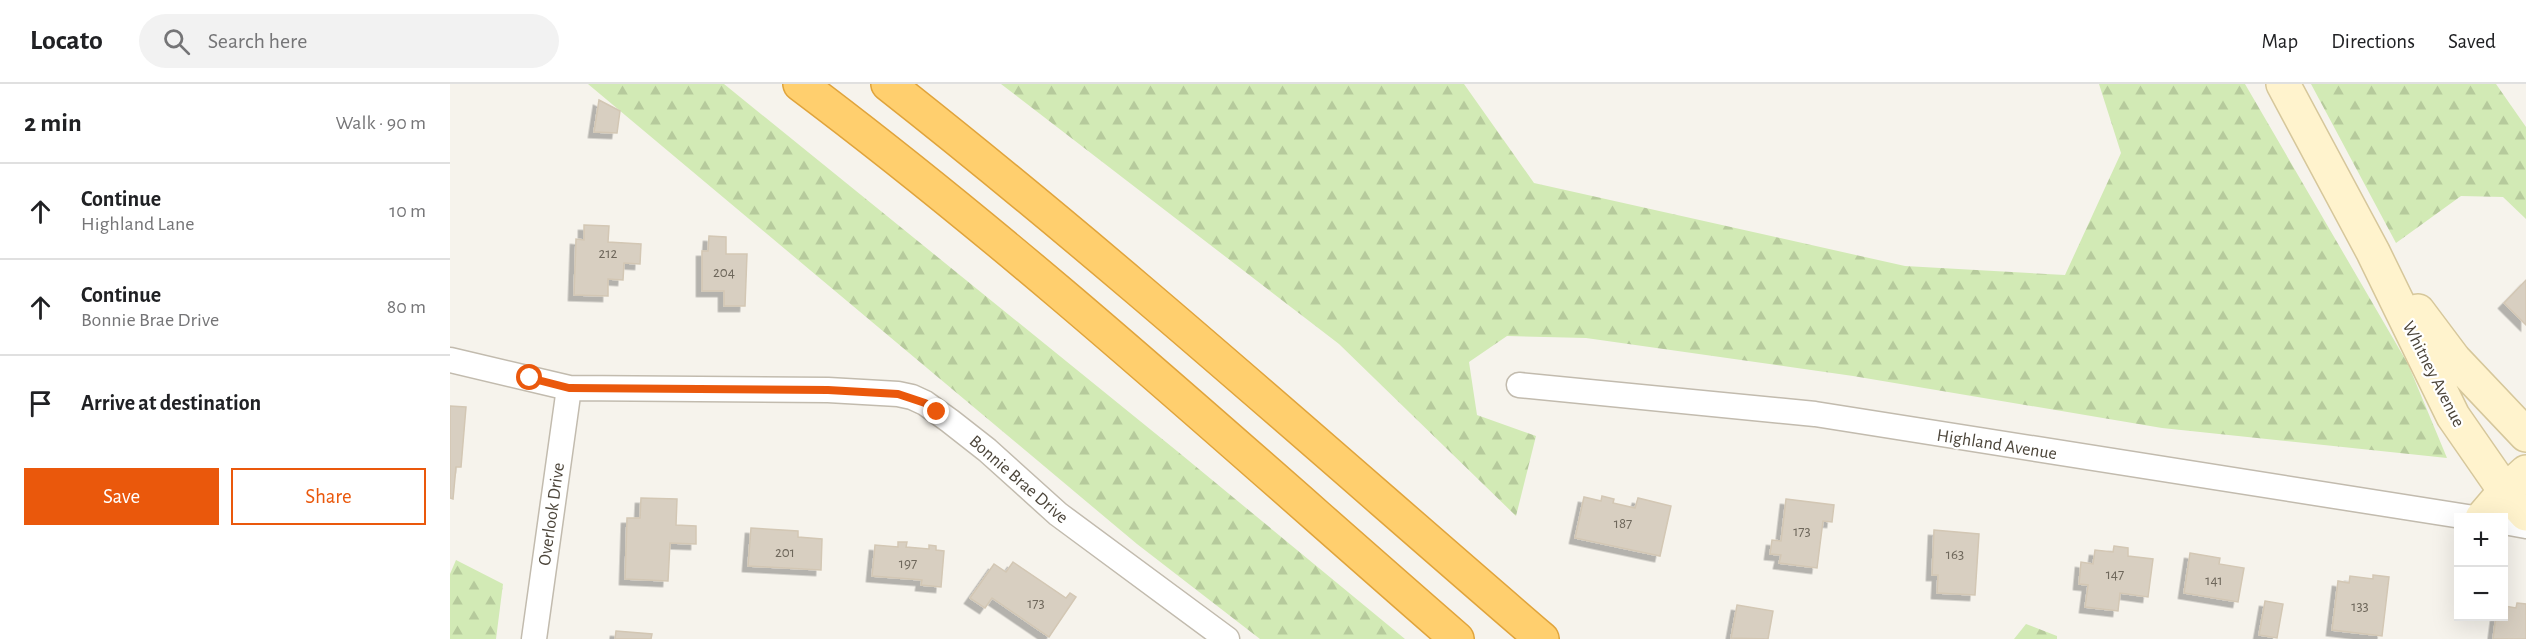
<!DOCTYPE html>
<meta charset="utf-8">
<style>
body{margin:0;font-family:"Alegreya Sans",sans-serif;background:#f2f2f2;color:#202124}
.controls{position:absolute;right:18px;bottom:18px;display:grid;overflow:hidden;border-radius:0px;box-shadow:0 6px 24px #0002}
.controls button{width:54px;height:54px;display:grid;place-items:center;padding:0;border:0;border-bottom:2px solid #e0e0e0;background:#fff;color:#202124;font:30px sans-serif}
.stop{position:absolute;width:18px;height:18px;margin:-14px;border:4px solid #ea580c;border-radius:50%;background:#fff}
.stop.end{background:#ea580c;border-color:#fff;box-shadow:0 2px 6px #0008}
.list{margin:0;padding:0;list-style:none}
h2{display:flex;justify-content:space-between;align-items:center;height:78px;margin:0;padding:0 24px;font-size:26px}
h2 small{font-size:20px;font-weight:400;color:#757577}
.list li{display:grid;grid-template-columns:39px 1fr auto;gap:18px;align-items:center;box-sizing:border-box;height:96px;padding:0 24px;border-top:2px solid #e0e0e0}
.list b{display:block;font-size:22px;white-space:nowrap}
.list p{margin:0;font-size:20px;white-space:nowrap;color:#757577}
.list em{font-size:20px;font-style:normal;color:#757577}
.actions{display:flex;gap:12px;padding:18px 24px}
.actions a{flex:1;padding:14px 0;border:2px solid #ea580c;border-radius:0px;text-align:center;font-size:21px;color:#ea580c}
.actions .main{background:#ea580c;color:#fff}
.icon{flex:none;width:33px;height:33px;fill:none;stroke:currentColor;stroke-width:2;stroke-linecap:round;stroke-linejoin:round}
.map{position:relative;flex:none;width:2076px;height:555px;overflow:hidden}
header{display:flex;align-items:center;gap:36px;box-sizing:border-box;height:84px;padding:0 30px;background:#fff;border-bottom:2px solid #e0e0e0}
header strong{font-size:28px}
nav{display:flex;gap:33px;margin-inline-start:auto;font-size:21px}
.search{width:420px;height:54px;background:#f2f2f2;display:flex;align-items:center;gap:15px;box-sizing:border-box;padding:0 21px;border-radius:33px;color:#757577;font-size:22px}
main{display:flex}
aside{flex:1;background:#fff}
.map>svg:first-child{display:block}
.forest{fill:url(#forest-firs)}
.building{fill:#d8cfc1;stroke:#d3c7b4;stroke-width:1.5;filter:url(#shadow)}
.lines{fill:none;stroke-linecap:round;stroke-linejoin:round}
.street-casing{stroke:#c2bbae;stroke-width:27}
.secondary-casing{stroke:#d6c79b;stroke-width:36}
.highway-casing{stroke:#e0a43c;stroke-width:36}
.street{stroke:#fff;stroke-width:24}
.secondary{stroke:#fff3cd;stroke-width:33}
.highway{stroke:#ffcf6e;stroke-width:33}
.route{stroke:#ea580c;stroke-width:8}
.labels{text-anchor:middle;stroke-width:4.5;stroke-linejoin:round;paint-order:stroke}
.number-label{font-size:15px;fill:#6e675b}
.street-label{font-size:18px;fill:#4b4439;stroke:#fff}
</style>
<header>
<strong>Locato</strong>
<div class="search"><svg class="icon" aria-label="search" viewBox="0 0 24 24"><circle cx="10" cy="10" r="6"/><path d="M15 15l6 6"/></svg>Search here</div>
<nav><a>Map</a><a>Directions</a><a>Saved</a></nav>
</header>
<main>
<aside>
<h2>2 min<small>Walk · 90 m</small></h2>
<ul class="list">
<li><svg class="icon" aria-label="ahead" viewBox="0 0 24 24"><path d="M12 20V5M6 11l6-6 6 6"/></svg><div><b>Continue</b><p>Highland Lane</p></div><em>10 m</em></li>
<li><svg class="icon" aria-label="ahead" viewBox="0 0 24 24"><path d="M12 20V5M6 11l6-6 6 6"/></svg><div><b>Continue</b><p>Bonnie Brae Drive</p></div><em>80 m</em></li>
<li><svg class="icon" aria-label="arrive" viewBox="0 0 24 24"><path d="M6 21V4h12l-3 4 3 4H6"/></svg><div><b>Arrive at destination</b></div></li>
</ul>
<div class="actions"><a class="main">Save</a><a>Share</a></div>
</aside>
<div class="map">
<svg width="2076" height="555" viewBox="0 0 2076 555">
<defs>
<pattern id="forest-firs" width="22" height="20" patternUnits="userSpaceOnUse" patternTransform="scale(1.5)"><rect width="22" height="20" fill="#d2eab5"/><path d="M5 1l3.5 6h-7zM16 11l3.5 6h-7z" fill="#b6ca9c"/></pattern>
<filter id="shadow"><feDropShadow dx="-5.5" dy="5.5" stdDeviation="0" flood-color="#0004"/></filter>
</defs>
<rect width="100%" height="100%" fill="#f6f3ec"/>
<path class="forest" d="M 138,0 L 274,0 L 727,367 L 955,555 L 810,555 L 687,460 Z
M 551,0 L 1014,0 L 1084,99 L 1455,182 L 1615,191 L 1671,69 L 1649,0 L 1795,0 L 1958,280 L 1997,374 L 1712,344 L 1403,292 L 1136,254 L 1057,252 L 1019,278 L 1027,331 L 1086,352 L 1066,432 L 889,260 Z
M 1861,0 L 2046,0 L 2076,43 L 2076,135 L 2053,113 L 2011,112 L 1946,159 Z
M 6,476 L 53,500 L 46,555 L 0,555 L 0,490 Z
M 1576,540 L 1607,552 L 1607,555 L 1564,555 Z"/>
<path class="building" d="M 149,16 L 170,27 L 167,49 L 144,48 Z
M 134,141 L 159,142 L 158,158 L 191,160 L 190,180 L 174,179 L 173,196 L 158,195 L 158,212 L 124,211 L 126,155 L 134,156 Z
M 259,152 L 276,153 L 276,170 L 297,170 L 295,222 L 274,222 L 274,207 L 252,207 L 252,167 L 258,167 Z
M 2076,196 L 2076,241 L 2054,219 Z
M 0,322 L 16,323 L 11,383 L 6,383 L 3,415 L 0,414 Z
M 1152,412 L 1164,415 L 1163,419 L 1185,424 L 1188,414 L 1221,422 L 1210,472 L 1125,454 L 1134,413 L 1151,417 Z
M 191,414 L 227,415 L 226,441 L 246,442 L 246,460 L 220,459 L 218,497 L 175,495 L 177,434 L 190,434 Z
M 1336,415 L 1384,421 L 1382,438 L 1373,437 L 1367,484 L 1329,479 L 1331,471 L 1320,470 L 1322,456 L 1331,457 Z
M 301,444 L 348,447 L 348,453 L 372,455 L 371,486 L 298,482 Z
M 1484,446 L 1529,450 L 1525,511 L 1487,509 L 1488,491 L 1482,491 Z
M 448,458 L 457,458 L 456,463 L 479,465 L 479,461 L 486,462 L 486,466 L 494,467 L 491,503 L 471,501 L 472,496 L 422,492 L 425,461 L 448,463 Z
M 1664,462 L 1678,464 L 1678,472 L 1703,475 L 1698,513 L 1670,509 L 1668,527 L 1635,523 L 1638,501 L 1629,500 L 1631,478 L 1643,480 L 1645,466 L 1663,468 Z
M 1740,469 L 1770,474 L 1769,480 L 1794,484 L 1788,518 L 1734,509 Z
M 563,478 L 616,514 L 620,509 L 626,513 L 599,553 L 542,514 L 535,524 L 520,514 L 544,480 L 556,488 Z
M 1923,491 L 1939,493 L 1932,552 L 1882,546 L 1888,497 L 1899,499 L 1900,492 L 1923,495 Z
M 1815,517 L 1833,520 L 1827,554 L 1809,551 Z
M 2067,519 L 2076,520 L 2076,555 L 2043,555 L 2046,532 L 2054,532 L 2054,522 L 2066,524 Z
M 1287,521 L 1323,527 L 1318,555 L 1281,554 Z
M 166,547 L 202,550 L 201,555 L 165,555 Z"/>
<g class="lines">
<defs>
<path id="street" d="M 0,276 L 119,304 L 378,306 L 448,310 L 462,313 L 475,319 L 500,337 L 537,366 L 608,430 L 777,555
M 1069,301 L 1365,330 L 2024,434
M 2054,438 L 2076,442
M 84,555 L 119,304"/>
<path id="secondary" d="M 1833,0 L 1923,168 L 2003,332 L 2055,407 L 2076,430
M 1968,227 L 2004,275 L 2076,351
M 2032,434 L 2055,407 L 2076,388"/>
<path id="highway" d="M 350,0 C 579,172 791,367 1007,555
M 438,0 C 663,177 875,368 1092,555"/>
</defs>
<use href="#street" class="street-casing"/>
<use href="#secondary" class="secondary-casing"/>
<use href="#highway" class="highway-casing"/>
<use href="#street" class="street"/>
<use href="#secondary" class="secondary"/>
<use href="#highway" class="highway"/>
</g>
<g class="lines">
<path class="route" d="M 80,294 L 119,304 L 378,306 L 448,310 L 475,319 L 487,328"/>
</g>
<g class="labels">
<g class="number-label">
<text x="158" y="174">212</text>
<text x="274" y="193">204</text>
<text x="1173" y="444">187</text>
<text x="1352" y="452">173</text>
<text x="335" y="473">201</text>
<text x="1505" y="475">163</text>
<text x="458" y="484">197</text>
<text x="1665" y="495">147</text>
<text x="1764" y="501">141</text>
<text x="586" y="524">173</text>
<text x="1910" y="527">133</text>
</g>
<g class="street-label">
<text transform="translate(1984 290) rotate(63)" y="6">Whitney Avenue</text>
<text transform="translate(1547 360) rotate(9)" y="6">Highland Avenue</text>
<text transform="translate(569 395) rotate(41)" y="6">Bonnie Brae Drive</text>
<text transform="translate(101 430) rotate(-82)" y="6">Overlook Drive</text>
</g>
</g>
</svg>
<div class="controls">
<button>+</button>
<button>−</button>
</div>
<div class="stop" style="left:80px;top:294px"></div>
<div class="stop end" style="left:487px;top:328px"></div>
</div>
</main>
